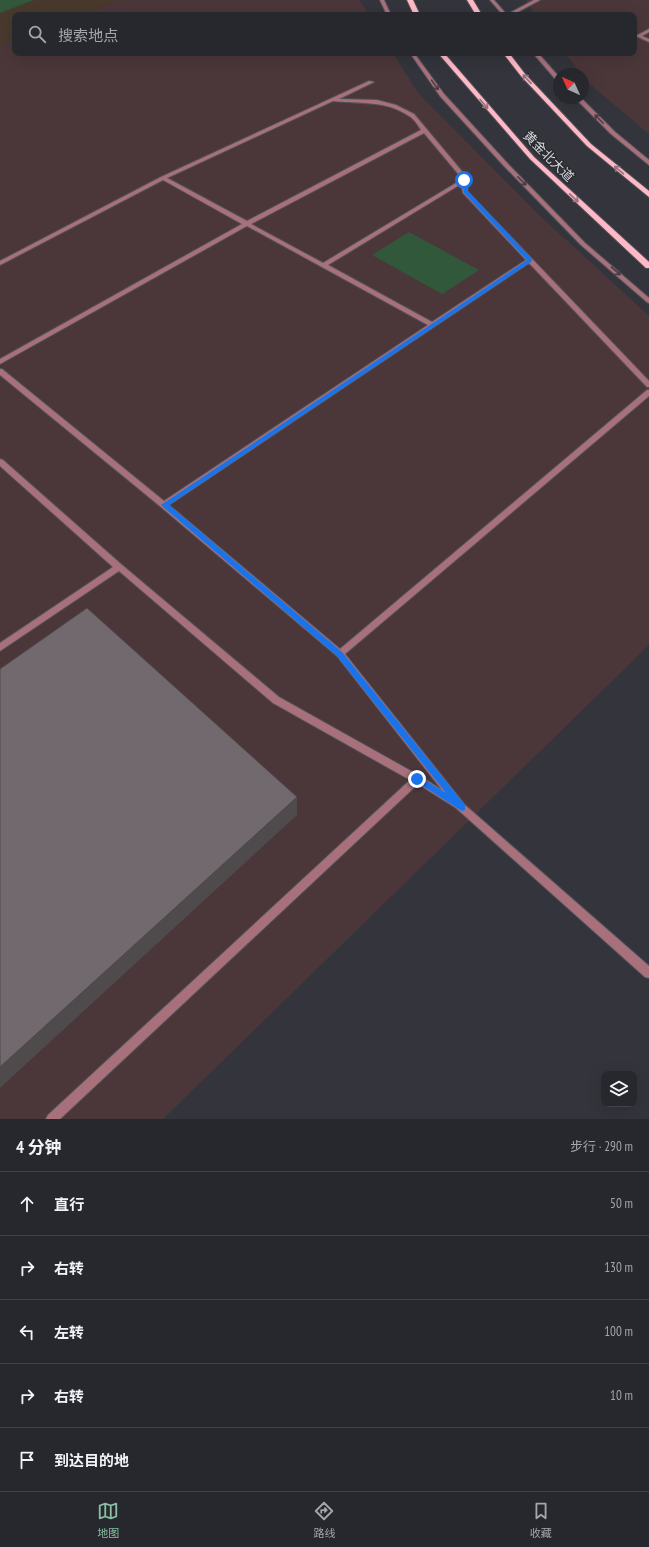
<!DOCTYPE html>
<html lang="zh">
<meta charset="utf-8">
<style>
body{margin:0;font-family:"PT Sans Narrow","Noto Sans SC",sans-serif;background:#2f3035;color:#f1f3f6}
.controls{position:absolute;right:12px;bottom:12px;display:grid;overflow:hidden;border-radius:8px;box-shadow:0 4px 16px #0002}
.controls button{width:36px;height:36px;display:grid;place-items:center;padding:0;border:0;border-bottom:1px solid #434449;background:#27282d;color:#f1f3f6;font:20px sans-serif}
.compass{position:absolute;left:553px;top:68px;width:36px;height:36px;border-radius:50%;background:#27282d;box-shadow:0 4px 16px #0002;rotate:315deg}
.stop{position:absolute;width:12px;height:12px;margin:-9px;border:3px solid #1a73e8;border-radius:50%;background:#fff}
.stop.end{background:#1a73e8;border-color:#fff;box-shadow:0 1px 4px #0008}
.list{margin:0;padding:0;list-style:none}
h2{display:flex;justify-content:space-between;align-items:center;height:52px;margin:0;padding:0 16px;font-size:17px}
h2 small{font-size:13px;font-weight:400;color:#a4a6aa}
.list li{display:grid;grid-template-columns:26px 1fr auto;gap:12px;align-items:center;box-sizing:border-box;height:64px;padding:0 16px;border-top:1px solid #434449}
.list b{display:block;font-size:15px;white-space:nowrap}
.list em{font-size:13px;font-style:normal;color:#a4a6aa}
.icon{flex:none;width:22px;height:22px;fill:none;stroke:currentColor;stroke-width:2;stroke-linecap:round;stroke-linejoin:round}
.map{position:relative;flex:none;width:649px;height:1119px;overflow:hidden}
.search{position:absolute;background:#27282d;box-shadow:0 4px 16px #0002;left:12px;right:12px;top:12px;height:44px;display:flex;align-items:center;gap:10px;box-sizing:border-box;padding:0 14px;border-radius:8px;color:#a4a6aa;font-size:15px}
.sheet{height:372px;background:#27282d}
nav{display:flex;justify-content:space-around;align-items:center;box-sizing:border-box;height:56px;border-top:1px solid #434449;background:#27282d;font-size:11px;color:#a4a6aa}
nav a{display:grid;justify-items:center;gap:2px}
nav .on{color:#8abfa5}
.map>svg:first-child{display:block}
.industrial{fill:#4b373a}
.education{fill:#49392d}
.green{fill:#32583b}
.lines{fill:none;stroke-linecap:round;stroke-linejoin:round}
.minor-casing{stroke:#525359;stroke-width:2}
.tertiary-casing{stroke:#525359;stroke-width:2}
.primary-casing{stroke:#525359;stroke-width:2}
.minor{fill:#a8707b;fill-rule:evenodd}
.tertiary{fill:#a8707b;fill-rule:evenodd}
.primary{fill:#ffb8c6;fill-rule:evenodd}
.shaded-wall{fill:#4f4a4c}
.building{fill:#71696d;stroke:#4f4a4c}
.oneway{stroke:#94717c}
.oneway2{stroke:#4a3c44}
.route{fill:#1a73e8}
.labels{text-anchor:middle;stroke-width:3;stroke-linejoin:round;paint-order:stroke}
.far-street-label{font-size:13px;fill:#dadbdf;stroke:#2a2a31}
</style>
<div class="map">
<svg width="649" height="1119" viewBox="0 0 649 1119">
<rect width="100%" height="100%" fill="#34353c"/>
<path class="industrial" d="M 119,0 L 359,0 L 369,15 L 81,15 Z
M 525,0 L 649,0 L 649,134 L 586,81 L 583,74 L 581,74 L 565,53 L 634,53 L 634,15 L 536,15 Z
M 15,40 L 15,53 L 393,53 L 418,93 L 538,214 L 649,316 L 649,645 L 163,1119 L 0,1119 L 0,46 Z"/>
<path class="education" d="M 0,0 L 119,0 L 81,15 L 15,15 L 15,40 L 0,46 Z"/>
<path class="green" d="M 0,0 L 34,0 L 0,13 Z
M 409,232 L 479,270 L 442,294 L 372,255 Z"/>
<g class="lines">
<defs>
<path id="minor" d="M 534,0 L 540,0 L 512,15 L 506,15 Z
M 649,29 L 649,32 L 642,36 L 649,39 L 649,42 L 636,36 Z
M 369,81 L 374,82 L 339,99 L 377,100 L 396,105 L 414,114 L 465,175 L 468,192 L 649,381 L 649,387 L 647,387 L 529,263 L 169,505 L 340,649 L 647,390 L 649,390 L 649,396 L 345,654 L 465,805 L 649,966 L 649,978 L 645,977 L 456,808 L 418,784 L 60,1119 L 46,1119 L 48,1115 L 410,780 L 273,703 L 119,571 L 0,651 L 0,643 L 113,567 L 0,466 L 0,459 L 3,460 L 122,565 L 279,697 L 420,776 L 442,790 L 337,656 L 161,507 L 0,375 L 0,369 L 2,369 L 164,501 L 428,325 L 247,226 L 0,364 L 0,359 L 242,224 L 163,180 L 2,264 L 0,265 L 0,261 L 161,177 ZM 333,101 C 359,104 386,100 409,116 C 414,119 418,125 421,130 L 247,221 L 167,178 ZM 424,133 L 460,176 L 461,180 L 323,263 L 251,224 ZM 461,184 L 463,193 L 526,260 L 432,322 L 328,265 Z"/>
<path id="tertiary" d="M 380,0 L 384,0 L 391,15 L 387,15 Z
M 490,0 L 494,0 L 507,15 L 503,15 Z
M 410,53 L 414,53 L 444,94 L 508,164 L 585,243 L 649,298 L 649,303 L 647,302 L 581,245 L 504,166 L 440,96 Z
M 533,53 L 538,53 L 559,77 L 559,82 L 557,81 Z
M 575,98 L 581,98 L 615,132 L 649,160 L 649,165 L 611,134 Z"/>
<path id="primary" d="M 407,0 L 413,0 L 420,15 L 414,15 Z
M 467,0 L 473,0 L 482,15 L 476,15 Z
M 438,53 L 444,53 L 534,157 L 649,262 L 649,268 L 646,268 L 530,159 Z
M 503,53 L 509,53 L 525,74 L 591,144 L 649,191 L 649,197 L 587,146 L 521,76 Z"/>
</defs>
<use href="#minor" class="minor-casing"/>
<use href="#tertiary" class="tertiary-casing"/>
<use href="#primary" class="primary-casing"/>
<use href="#minor" class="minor"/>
<use href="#tertiary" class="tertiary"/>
<use href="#primary" class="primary"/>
</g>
<path class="shaded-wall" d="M 297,797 L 297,815 L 0,1088 L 0,1067 Z"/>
<path class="building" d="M 87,608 L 297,797 L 0,1067 L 0,669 Z"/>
<defs><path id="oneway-shaft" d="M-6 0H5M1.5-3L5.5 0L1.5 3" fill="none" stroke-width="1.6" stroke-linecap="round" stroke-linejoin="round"/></defs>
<g class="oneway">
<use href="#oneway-shaft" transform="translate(527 79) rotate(-133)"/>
<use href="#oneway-shaft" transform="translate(484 104) rotate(49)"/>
<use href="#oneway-shaft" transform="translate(619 170) rotate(-140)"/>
<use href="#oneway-shaft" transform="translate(574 198) rotate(43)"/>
</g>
<g class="oneway2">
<use href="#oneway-shaft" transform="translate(435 85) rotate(55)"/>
<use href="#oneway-shaft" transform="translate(599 119) rotate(-135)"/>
<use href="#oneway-shaft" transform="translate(522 181) rotate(45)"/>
<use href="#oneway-shaft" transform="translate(616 271) rotate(41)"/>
</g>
<path class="route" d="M 462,179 L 466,180 L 468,191 L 532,259 L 532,261 L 169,505 L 342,652 L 465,805 L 465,810 L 462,811 L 415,781 L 415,777 L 420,777 L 446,793 L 337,656 L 161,505 L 527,260 L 464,193 Z"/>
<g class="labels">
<g class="far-street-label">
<text transform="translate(549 156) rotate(45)" y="5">黄金北大道</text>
</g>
</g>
</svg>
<div class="controls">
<button><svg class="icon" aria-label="layers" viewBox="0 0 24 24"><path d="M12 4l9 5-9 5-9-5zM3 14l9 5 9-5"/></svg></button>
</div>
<svg class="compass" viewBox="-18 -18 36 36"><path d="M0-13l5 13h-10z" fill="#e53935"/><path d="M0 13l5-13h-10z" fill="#a4a6aa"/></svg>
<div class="stop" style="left:464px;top:180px"></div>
<div class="stop end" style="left:417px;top:779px"></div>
<div class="search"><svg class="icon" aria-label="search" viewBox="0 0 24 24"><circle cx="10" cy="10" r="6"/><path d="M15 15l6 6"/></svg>搜索地点</div>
</div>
<section class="sheet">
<h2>4 分钟<small>步行 · 290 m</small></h2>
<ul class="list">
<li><svg class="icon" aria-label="ahead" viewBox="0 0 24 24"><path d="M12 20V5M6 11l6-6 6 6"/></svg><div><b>直行</b></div><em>50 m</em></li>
<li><svg class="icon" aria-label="right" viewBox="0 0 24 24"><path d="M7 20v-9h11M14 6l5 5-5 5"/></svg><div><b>右转</b></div><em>130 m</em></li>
<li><svg class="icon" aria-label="left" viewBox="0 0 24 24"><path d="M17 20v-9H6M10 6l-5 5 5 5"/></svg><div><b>左转</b></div><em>100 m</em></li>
<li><svg class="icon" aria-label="right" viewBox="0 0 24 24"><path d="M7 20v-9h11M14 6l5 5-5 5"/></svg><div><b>右转</b></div><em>10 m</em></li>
<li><svg class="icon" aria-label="arrive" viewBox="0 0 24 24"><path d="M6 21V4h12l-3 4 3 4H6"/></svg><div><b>到达目的地</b></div></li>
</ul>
</section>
<nav>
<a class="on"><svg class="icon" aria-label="map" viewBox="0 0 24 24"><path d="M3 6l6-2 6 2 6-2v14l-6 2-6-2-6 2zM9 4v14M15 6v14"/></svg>地图</a>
<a><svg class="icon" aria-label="directions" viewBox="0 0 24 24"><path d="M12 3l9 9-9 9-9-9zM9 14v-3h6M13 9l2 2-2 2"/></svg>路线</a>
<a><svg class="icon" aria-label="saved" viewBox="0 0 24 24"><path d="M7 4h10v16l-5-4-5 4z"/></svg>收藏</a>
</nav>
